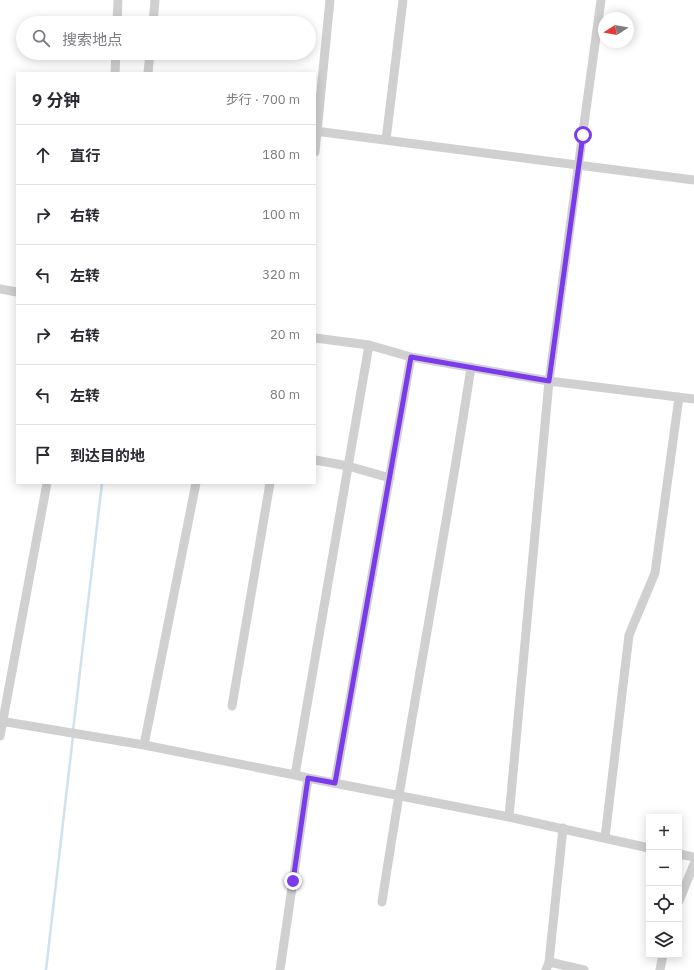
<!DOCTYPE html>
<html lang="zh">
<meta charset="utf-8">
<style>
body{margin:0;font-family:"IBM Plex Sans","Noto Sans SC",sans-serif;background:#f7f7f7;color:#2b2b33}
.controls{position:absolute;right:12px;bottom:12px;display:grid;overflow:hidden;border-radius:0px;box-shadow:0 2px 10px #0003}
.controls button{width:36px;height:36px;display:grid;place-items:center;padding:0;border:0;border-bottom:1px solid #e1e1e2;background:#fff;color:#2b2b33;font:20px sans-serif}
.compass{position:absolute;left:598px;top:12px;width:36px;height:36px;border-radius:50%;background:#fff;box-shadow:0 2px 10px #0003;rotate:259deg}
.stop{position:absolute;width:12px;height:12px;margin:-9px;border:3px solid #7c3aed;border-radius:50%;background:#fff}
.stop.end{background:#7c3aed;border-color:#fff;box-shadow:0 1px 4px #0008}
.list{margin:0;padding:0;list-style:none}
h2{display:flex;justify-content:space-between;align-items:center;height:52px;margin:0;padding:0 16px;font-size:17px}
h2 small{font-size:13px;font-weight:400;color:#7c7c81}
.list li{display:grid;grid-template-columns:26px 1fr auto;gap:12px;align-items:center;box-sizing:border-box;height:60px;padding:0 16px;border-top:1px solid #e1e1e2}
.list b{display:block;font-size:15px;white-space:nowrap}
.list em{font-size:13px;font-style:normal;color:#7c7c81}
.icon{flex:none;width:22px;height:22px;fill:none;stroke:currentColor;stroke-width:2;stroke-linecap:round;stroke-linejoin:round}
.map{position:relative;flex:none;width:694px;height:970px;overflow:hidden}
.search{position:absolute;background:#fff;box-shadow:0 2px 10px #0003;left:16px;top:16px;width:300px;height:44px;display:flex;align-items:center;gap:10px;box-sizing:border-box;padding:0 14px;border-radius:22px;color:#7c7c81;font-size:15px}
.panel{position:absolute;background:#fff;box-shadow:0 2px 10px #0003;left:16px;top:72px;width:300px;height:412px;border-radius:0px}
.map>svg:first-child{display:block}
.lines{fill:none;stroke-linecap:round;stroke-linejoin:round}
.stream{stroke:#cfe2ee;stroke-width:2.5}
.minor{stroke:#d0d0d0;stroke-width:9}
.route{stroke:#7c3aed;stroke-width:5}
</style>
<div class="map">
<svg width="694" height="970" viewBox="0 0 694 970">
<rect width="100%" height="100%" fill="#fff"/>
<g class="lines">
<path class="stream" d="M 73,731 L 102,483
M 46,970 L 73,736"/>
<path class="minor" d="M 117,23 L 118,0
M 153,23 L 155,0
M 115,73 L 116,53
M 148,73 L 150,53
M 315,131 L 694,180
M 386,140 L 403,0
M 315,152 L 330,0
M 0,289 L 17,292
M 315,338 L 369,345 L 411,357 L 549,381 L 694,399
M 315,460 L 348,466 L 390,478
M 232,706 L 270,483
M 0,721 L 144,745 L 295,775
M 0,736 L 47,483
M 144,745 L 196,483
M 308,778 L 295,775 L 369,345
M 335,783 L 411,357
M 509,817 L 549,381 L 601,0
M 605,838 L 629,635 L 655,573 L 679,397
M 679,854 L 694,857
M 679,901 L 694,864
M 382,902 C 409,723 444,546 471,367
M 549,962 L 584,970
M 280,970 L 308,778 L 509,817 L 649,848
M 546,970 L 549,962 L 563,828
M 660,970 L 663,955"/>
</g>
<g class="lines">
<path class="route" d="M 293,881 L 308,778 L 335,783 L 411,357 L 549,381 L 583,135"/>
</g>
</svg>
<div class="controls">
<button>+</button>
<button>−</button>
<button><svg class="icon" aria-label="locate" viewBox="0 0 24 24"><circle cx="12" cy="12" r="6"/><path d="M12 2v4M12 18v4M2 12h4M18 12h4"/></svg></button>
<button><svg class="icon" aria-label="layers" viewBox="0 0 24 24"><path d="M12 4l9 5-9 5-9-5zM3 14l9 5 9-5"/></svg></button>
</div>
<svg class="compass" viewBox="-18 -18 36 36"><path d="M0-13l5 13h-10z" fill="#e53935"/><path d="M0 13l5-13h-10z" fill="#7c7c81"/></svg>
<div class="stop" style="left:583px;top:135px"></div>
<div class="stop end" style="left:293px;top:881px"></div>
<div class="search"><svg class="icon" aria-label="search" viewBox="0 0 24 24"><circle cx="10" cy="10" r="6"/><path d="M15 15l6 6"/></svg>搜索地点</div>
<section class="panel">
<h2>9 分钟<small>步行 · 700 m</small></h2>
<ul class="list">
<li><svg class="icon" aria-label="ahead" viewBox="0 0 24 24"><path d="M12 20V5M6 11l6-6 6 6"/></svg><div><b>直行</b></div><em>180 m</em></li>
<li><svg class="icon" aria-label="right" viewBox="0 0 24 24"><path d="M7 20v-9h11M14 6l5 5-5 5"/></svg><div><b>右转</b></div><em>100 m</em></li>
<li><svg class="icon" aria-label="left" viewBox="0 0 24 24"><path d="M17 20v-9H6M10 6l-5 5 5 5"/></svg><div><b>左转</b></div><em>320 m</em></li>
<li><svg class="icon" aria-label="right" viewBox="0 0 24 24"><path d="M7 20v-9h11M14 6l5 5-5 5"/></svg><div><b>右转</b></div><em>20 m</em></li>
<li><svg class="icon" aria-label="left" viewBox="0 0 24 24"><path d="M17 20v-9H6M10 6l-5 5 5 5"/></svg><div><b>左转</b></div><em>80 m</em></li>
<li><svg class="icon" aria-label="arrive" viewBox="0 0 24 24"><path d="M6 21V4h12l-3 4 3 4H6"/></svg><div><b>到达目的地</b></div></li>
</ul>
</section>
</div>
